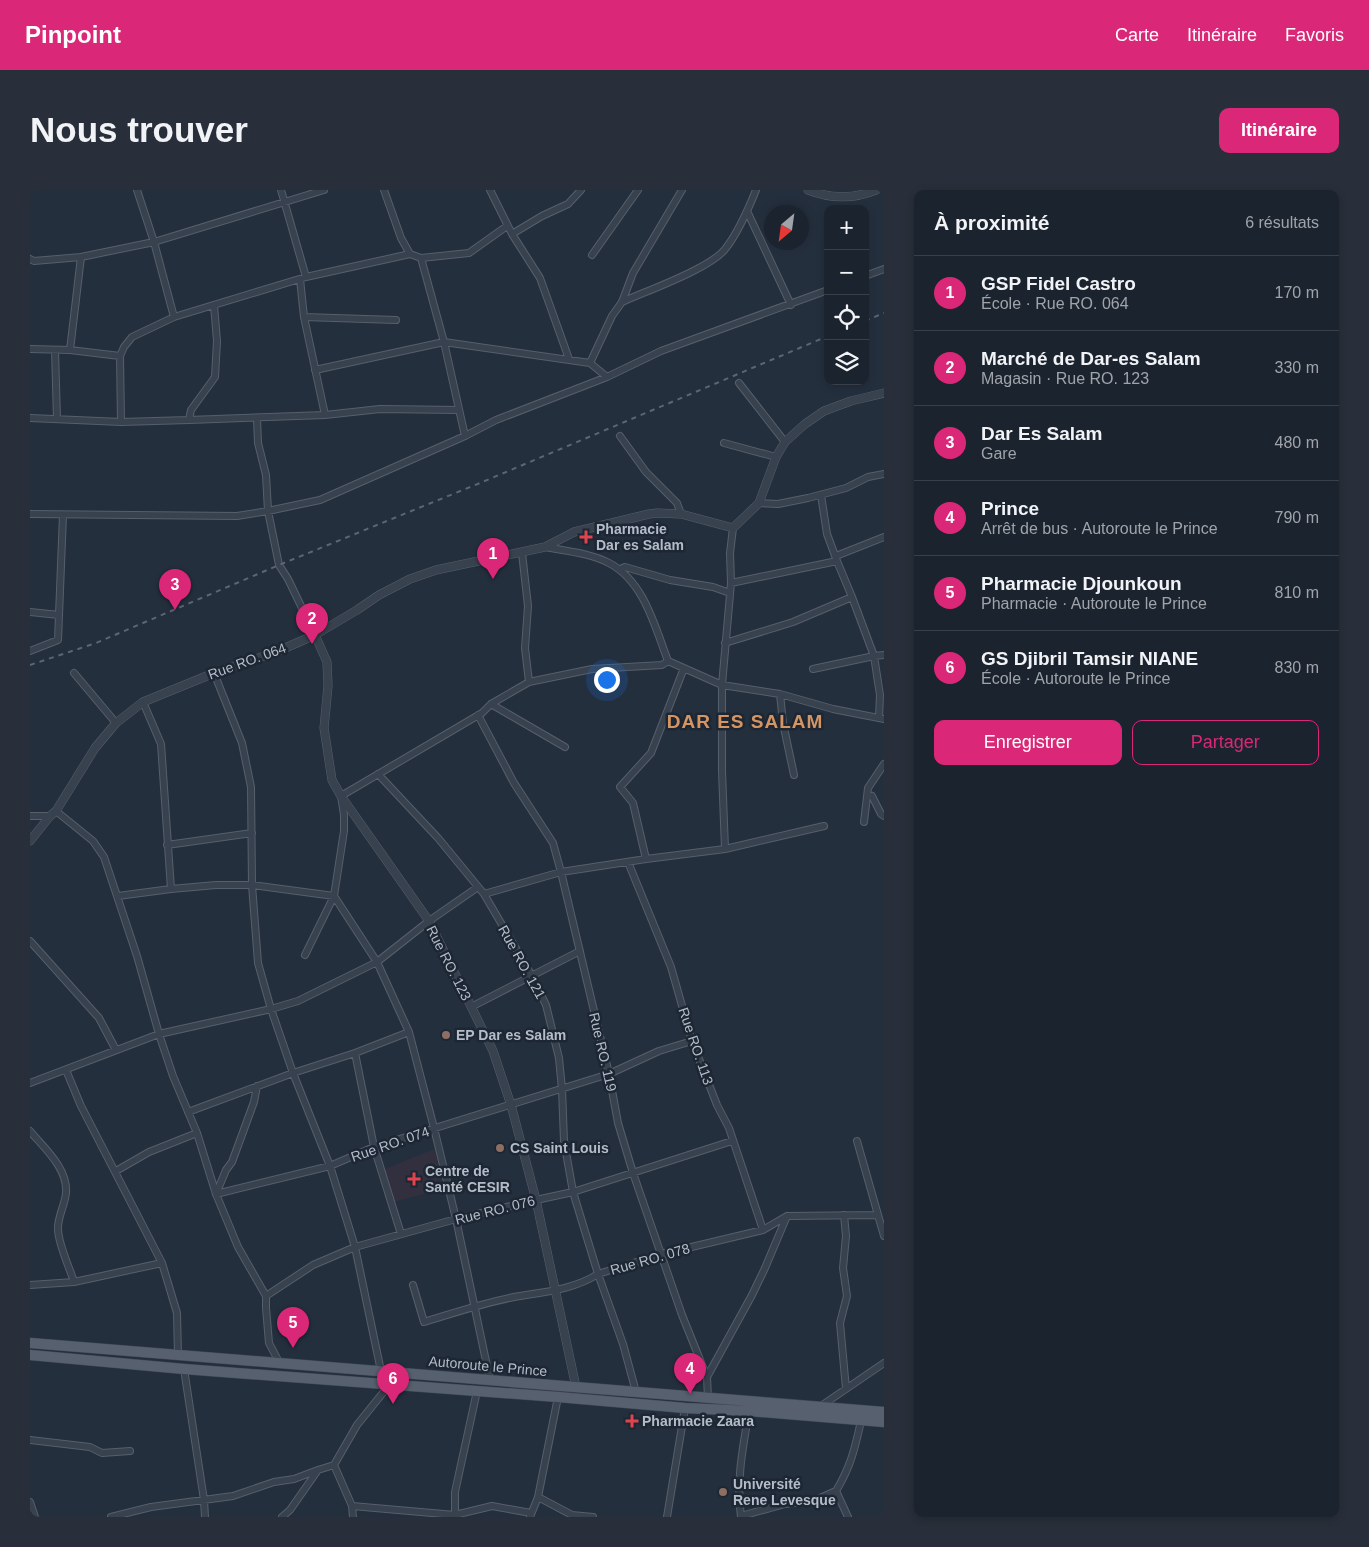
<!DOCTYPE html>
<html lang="fr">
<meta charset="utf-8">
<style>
body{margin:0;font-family:Arial,sans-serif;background:#282f3a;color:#f1f3f6}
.controls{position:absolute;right:15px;top:15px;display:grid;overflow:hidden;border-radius:10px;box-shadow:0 2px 8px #0003}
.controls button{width:45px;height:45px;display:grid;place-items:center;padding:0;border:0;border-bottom:1px solid #39404a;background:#1b232e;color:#f1f3f6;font:25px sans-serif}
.compass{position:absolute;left:734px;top:15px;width:45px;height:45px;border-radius:50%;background:#1b232e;box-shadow:0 2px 8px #0003;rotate:209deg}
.you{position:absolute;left:576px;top:489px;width:18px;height:18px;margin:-12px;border:4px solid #fff;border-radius:50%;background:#1a73e8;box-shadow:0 0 0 8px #1a73e833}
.badge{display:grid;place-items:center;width:32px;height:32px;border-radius:50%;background:#db2777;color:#fff;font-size:16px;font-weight:700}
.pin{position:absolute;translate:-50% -41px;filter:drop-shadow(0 1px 2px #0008)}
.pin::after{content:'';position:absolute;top:26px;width:18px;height:15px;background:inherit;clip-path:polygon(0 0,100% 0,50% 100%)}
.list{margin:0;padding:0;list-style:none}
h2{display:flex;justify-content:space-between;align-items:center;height:65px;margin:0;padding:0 20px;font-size:21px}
h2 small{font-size:16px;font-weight:400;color:#a0a4aa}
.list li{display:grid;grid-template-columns:32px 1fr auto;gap:15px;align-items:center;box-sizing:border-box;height:75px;padding:0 20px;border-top:1px solid #39404a}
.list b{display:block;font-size:19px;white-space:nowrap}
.list p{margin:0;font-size:16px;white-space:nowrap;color:#a0a4aa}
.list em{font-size:16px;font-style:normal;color:#a0a4aa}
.actions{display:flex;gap:10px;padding:15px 20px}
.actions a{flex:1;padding:11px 0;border:1px solid #db2777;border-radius:10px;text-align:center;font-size:18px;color:#db2777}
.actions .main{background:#db2777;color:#fff}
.icon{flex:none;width:28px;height:28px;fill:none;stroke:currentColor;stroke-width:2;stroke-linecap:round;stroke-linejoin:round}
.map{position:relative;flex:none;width:854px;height:1327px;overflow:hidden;border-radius:10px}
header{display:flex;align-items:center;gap:30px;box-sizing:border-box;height:70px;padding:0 25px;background:#db2777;color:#fff}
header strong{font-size:24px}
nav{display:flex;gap:28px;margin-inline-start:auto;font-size:18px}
.intro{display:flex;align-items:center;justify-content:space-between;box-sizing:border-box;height:120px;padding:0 30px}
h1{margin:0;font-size:35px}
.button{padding:12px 22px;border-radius:10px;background:#db2777;color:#fff;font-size:18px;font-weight:700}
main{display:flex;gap:30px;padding:0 30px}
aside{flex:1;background:#1b232e;border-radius:10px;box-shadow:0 2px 8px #0003}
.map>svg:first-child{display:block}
.medical{fill:#32303f}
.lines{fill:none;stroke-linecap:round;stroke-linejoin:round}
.minor-casing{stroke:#565f6c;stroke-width:8}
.tertiary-casing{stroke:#565f6c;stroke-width:9}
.primary-casing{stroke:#414a57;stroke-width:11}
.minor{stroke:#38414e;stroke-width:6}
.tertiary{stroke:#38414e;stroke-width:8}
.primary{stroke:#56606e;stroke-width:10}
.rail{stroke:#5a6575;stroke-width:2;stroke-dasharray:5 5;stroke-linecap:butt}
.health-dot{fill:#e0444e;stroke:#1d2633;stroke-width:2}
.education-dot{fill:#8d6e63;stroke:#1d2633;stroke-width:2}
.labels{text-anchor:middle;stroke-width:5;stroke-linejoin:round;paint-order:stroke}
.poi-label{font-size:14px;font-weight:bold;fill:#b4bcc9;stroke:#1d2633;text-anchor:start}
.street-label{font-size:14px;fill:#b4bcc9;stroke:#1d2633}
.district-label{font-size:19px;font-weight:bold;letter-spacing:1px;fill:#d59563;stroke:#1d2633}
</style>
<header>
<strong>Pinpoint</strong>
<nav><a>Carte</a><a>Itinéraire</a><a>Favoris</a></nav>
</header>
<div class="intro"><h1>Nous trouver</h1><a class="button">Itinéraire</a></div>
<main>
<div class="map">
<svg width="854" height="1327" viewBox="0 0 854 1327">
<rect width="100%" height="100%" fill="#242f3e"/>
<path class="medical" d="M 404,959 L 414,998 L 413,999 L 363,1012 L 353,980 Z"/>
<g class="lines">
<defs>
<path id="minor" d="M 107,0 L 124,52 L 144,127
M 251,0 L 276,87
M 354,0 L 371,48 L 380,64 L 391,68 L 414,152 L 435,246
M 460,0 L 482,44 L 510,88 L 539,169
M 717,21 L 761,115
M 482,44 L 512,26 L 538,14 L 551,0
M 562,65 L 608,0
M 391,68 L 439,63 L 477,36
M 0,69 L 4,71 L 51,67
M 835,86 L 854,79
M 270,89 L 274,127 L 295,225
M 592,112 C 616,101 682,78 696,58 C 709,41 718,20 726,0
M 274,127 L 366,130
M 0,159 L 40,160 L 90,166
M 25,160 L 27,229
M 40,160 L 51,67 L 124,52 L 294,0
M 285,180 L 414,152 L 560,173
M 577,187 L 560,173 L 582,126 L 592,112 L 603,83 L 652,0
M 709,193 L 755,252
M 0,228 L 91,232 L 159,230 L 295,225 L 350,219 L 429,220
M 227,229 L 228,253 L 236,285 L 238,321 L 249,375 L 258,389 L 285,445
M 159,230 L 161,220 L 185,187 L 187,151 L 184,115
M 91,232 L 90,166 L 94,157 L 102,147 L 144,127 L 276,87 L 380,64
M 590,246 L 616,282 L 647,313 L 651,324
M 694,253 L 746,267
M 791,305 L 797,344 L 807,371
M 729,313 L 748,314 L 778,308 L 816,298 L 838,287 L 854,284
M 0,324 L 207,326 L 238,321 L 290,310 L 435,246 L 466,230 L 577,187 L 631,161 L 798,100
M 515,357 C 536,361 560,363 579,373 C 614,391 625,437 638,471
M 492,363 L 498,416 L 495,458 L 499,492
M 806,366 L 854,347
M 590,379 L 595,377 L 640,390 L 683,397 L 700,403
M 701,393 L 807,371 L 822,407 L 844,466 L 854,465
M 0,422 L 29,425
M 695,453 L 763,432 L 822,407
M 0,461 L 28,450 L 33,325
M 638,471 L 692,495 L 750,504 L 803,519 L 854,529
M 783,479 L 844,466 L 850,505 L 849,528
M 44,483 L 86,533
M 184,483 L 212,553 L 221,597 L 222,695 L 228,773 L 241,819 L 263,883 L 300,976 L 325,1057 L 351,1181
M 750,504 L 753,533 L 764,585
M 461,514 L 535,557
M 448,525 L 484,593 L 523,653 L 531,682 L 579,884 L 588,933 L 603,983 L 652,1125 L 677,1187 L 678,1208
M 348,584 L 408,648 L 454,704 L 502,786 L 516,815 L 529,868 L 532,899 L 534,951 L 543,1002 L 568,1084 L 593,1154 L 606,1202
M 842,606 L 851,624 L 854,626
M 26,621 L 63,651 L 74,667 L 107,766 L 129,844 L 143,886 L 167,943 L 186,1004 L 208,1057 L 236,1106 L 236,1118 L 239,1153 L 250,1174
M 0,626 L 20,626
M 834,632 L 838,598 L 854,574
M 137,655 L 222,643
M 695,659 L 692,581 L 692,495 L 701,393 L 700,363 L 703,338
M 616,669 L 603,613 L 590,597 L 621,563 L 654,478
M 598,672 L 641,777 L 662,851 L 687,915 L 699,938 L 733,1040
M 141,699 L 186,695 L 222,695 L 304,706 L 347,772 L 379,842 L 404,938 L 426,1029 L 460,1190
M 454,704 L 531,682 L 616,669 L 695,659 L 794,636
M 88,706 L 141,699 L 131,554 L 113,512
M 0,751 L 69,828 L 86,860
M 275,765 L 304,706 L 314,641 L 314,625 L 311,606 L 452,523 L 461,514 L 499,492 L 562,479 L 632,475 L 638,471
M 441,817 L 550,761
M 325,863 L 344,957 L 371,1044
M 36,880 L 51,916 L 132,1073 L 147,1123 L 148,1165
M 0,893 L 129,844 L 241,819 L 268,811 L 347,772 L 399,731 L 448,697
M 158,922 L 263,883 L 325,863 L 379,842
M 0,941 C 14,958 38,978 36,1003 C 35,1015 27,1028 28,1040 C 29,1056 39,1076 44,1092
M 827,951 L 854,1046
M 86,981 L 119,962 L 167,943
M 186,1004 L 300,976 L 344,957 L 579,884 L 629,861 L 662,851
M 186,1004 L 196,980 L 202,972 L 224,912 L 227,896
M 814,1025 L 816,1046 L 813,1078 L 817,1106 L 810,1133 L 816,1199
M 0,1095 L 44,1092 L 132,1073
M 383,1095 L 394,1132 C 424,1123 453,1113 484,1107 C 513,1102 543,1100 568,1084 L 632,1064 L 733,1040 L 757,1026 L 848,1025
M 236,1106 L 283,1075 L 325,1057 L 426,1029 L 506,1010 L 543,1002 L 702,951
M 154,1179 L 174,1310 L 175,1327
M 677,1187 L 722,1105 L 735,1078 L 757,1026
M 791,1216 L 854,1173
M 0,1250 L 60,1257 L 72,1263 L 100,1261
M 304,1275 L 322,1316 L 323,1327
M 806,1301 C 821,1276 825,1258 831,1231
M 508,1307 L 542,1325 L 563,1327
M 0,1312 L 5,1327
M 322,1316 L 425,1325 L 425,1302 L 447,1201
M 711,1326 L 755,1314 L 783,1311 L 806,1301 L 818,1327
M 81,1327 L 121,1317 L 203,1306 L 244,1292 L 264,1289 L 288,1280
M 252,1327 L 260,1320 L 288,1280 L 304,1275 L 327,1235 L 360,1194
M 425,1327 L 425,1325 L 462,1316 L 501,1323
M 500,1327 L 508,1307 L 528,1207
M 637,1327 L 655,1218
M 711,1327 C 706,1290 713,1257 719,1221"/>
<path id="tertiary" d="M 778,0 C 801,9 824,9 846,0
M 285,445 L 297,472 L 298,496 L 294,538 L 302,590 L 311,606 L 399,731 L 463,861 L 481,915 L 506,1010 L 546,1197
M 0,651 L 20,626 L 26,621 L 65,558 L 86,533 L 113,512 L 184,483 L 246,462 L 285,445 L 327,420 L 349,405 L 380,389 L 406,380 L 515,357 L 544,342 L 619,324 L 627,323 L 651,324 L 703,338 L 729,313 L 746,267 L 755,252 L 775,234 L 794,221 L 821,211 L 854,203"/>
<path id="primary" d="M 0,1153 L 854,1222
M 0,1165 L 154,1179 L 528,1207 L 655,1218 L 719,1221 L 854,1232"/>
</defs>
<use href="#minor" class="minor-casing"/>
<use href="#tertiary" class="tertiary-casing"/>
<use href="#primary" class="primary-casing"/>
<use href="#minor" class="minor"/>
<use href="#tertiary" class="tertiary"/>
<use href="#primary" class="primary"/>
<path class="rail" d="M 835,131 L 854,123
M 0,475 L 66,453 L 249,375 L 450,293 L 798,146"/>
</g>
<g class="health-dot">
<path d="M553.5 339.5h5v5h5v5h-5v5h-5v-5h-5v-5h5z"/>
<path d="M381.5 981.5h5v5h5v5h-5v5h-5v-5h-5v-5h5z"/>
<path d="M599.5 1223.5h5v5h5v5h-5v5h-5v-5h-5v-5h5z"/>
</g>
<g class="education-dot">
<circle cx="416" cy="845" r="5"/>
<circle cx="470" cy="958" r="5"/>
<circle cx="693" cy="1302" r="5"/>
</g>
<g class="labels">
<g class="poi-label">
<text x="566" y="344">Pharmacie<tspan x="566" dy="16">Dar es Salam</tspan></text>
<text x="426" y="850">EP Dar es Salam</text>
<text x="480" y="963">CS Saint Louis</text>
<text x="395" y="986">Centre de<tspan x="395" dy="16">Santé CESIR</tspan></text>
<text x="612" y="1236">Pharmacie Zaara</text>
<text x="703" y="1299">Université<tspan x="703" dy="16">Rene Levesque</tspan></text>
</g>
<g class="street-label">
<text transform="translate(217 471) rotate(-20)" y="5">Rue RO. 064</text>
<text transform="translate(492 772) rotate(61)" y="5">Rue RO. 121</text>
<text transform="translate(419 773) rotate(63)" y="5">Rue RO. 123</text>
<text transform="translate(666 856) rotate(71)" y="5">Rue RO. 113</text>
<text transform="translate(573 862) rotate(77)" y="5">Rue RO. 119</text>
<text transform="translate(360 954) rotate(-19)" y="5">Rue RO. 074</text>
<text transform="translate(465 1020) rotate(-14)" y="5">Rue RO. 076</text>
<text transform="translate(620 1069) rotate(-16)" y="5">Rue RO. 078</text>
<text transform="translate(458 1176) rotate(5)" y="5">Autoroute le Prince</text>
</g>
<g class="district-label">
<text x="715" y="538">DAR ES SALAM</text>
</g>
</g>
</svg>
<div class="controls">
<button>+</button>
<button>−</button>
<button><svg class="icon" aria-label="locate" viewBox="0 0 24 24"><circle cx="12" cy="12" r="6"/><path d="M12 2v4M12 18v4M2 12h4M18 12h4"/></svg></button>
<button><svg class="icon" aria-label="layers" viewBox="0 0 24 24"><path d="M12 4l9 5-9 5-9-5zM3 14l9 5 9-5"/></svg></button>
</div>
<svg class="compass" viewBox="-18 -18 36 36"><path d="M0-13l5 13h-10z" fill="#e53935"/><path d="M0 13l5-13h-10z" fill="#a0a4aa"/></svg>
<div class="you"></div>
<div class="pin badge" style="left:463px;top:389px">1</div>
<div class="pin badge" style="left:282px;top:454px">2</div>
<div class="pin badge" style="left:145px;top:420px">3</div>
<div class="pin badge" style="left:660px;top:1204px">4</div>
<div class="pin badge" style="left:263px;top:1158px">5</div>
<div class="pin badge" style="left:363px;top:1214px">6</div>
</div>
<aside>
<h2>À proximité<small>6 résultats</small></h2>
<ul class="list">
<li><span class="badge">1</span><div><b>GSP Fidel Castro</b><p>École · Rue RO. 064</p></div><em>170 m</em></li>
<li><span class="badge">2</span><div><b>Marché de Dar-es Salam</b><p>Magasin · Rue RO. 123</p></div><em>330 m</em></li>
<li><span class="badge">3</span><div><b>Dar Es Salam</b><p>Gare</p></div><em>480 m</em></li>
<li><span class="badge">4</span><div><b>Prince</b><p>Arrêt de bus · Autoroute le Prince</p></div><em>790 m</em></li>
<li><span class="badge">5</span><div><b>Pharmacie Djounkoun</b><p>Pharmacie · Autoroute le Prince</p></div><em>810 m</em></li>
<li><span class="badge">6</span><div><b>GS Djibril Tamsir NIANE</b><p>École · Autoroute le Prince</p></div><em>830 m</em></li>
</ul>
<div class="actions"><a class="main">Enregistrer</a><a>Partager</a></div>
</aside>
</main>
